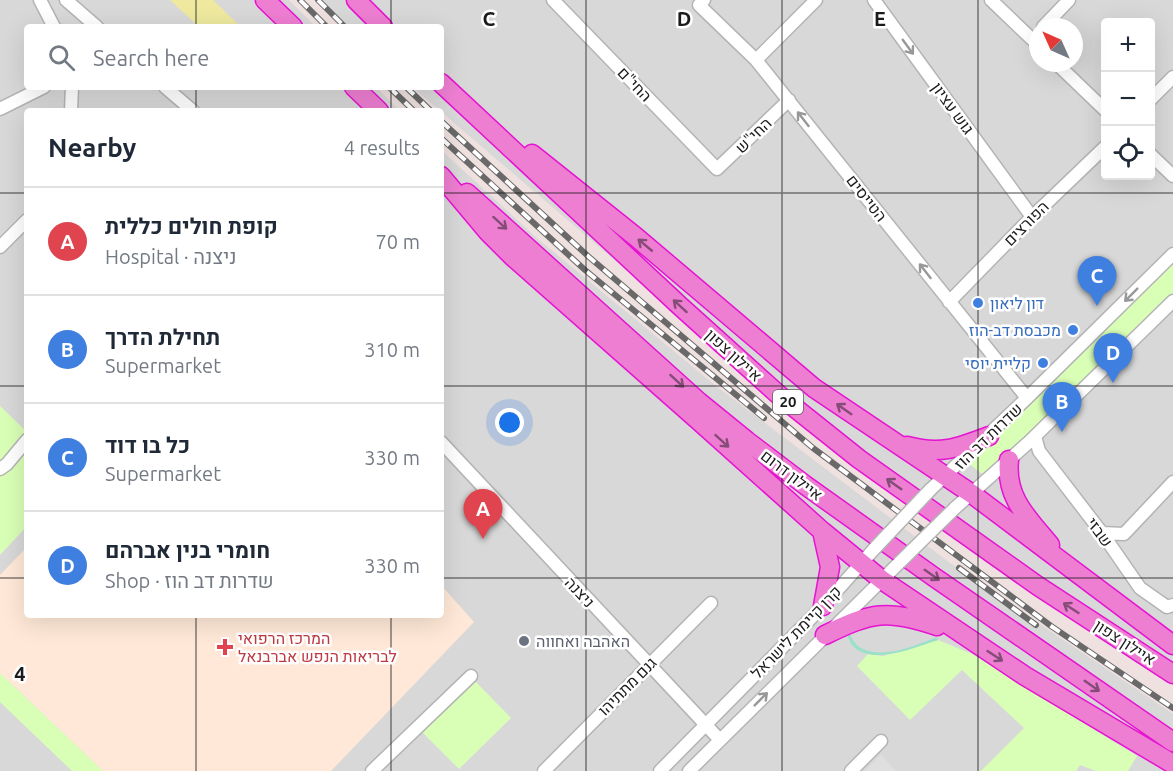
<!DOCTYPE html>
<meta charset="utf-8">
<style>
body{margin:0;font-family:Ubuntu,Heebo,sans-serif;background:#f6f6f7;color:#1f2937}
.controls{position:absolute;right:18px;top:18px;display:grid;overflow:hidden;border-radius:6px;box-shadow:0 6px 24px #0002}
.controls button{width:54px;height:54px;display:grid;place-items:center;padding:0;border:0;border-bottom:2px solid #e0e1e3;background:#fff;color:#1f2937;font:30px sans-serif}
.compass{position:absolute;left:1029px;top:18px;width:54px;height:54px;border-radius:50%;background:#fff;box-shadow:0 6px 24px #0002;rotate:315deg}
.you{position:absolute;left:510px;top:423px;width:21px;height:21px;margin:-15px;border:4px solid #fff;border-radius:50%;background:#1a73e8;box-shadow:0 0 0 9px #1a73e833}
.badge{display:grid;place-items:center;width:39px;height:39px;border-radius:50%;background:#c60070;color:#fff;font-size:20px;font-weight:700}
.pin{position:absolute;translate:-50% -50px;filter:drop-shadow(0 2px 3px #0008)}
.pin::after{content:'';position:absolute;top:32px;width:21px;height:18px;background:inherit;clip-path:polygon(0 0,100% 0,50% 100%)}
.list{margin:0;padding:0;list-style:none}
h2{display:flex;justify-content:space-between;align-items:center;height:78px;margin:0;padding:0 24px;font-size:26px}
h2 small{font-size:20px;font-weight:400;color:#747a83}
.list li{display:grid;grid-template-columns:39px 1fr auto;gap:18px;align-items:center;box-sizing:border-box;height:108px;padding:0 24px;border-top:2px solid #e0e1e3}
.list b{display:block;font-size:22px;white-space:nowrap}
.list p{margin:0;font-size:20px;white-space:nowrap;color:#747a83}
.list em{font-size:20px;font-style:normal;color:#747a83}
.icon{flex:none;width:33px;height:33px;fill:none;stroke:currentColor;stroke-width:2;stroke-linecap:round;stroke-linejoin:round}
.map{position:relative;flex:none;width:1173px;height:771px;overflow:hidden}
.search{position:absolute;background:#fff;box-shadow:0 6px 24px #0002;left:24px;top:24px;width:420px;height:66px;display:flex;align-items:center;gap:15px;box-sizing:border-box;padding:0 21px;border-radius:6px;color:#747a83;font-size:22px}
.panel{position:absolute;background:#fff;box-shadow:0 6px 24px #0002;left:24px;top:108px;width:420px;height:510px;border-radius:6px}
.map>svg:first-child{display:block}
.residential{fill:#d9d8d9;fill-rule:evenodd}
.education{fill:#ffe8d7}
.grass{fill:#eee99f}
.park{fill:#d9feb6}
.parking{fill:#dfdfdf}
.water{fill:#9be0c9}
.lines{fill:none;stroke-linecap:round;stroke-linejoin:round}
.minor-casing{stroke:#b4b4b4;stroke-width:15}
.highway-casing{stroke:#e513d2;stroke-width:21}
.minor{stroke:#fff;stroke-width:12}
.highway{stroke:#ee7ed2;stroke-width:18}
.rail-casing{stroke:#696969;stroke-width:6}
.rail{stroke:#fff;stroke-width:4;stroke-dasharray:11;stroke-linecap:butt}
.minor-bridge-casing{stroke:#b4b4b4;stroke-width:15;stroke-linecap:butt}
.minor-bridge{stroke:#fff;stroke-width:12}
.oneway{stroke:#989898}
.oneway2{stroke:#844c76}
.grid{fill:none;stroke:#1b1b1b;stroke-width:1.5;stroke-opacity:0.55}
.shop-dot{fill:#3f7fe0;stroke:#fff;stroke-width:2}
.worship-dot{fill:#6b7280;stroke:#fff;stroke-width:2}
.health-dot{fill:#e0444e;stroke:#fff;stroke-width:2}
.labels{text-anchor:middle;stroke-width:5;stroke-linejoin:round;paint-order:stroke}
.shield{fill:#fff;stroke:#5f5f5f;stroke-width:1.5}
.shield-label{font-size:15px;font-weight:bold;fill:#1b1b1b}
.street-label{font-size:16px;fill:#1b1b1b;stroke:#fff}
.shop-label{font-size:16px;fill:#366cbe;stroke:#fff;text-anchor:end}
.health-label{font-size:16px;fill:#be3a42;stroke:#fff;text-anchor:start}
.worship-label{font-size:16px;fill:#5b616d;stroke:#fff;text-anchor:start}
.grid-label{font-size:20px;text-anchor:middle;font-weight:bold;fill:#1b1b1b;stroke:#fff;stroke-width:5;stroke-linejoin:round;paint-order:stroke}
</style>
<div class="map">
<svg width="1173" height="771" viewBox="0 0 1173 771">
<rect width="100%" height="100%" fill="#eee1df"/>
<path class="residential" d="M 0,0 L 289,0 L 316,27 L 27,27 L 27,87 L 376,87 L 400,111 L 27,111 L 27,615 L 441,615 L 441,150 L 538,239 L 716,386 L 950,563 L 1173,714 L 1173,771 L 0,771 Z
M 320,0 L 1173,0 L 1173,680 L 777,399 L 412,87 L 441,87 L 441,27 L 348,27 ZM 1106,22 L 1150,22 L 1150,176 L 1106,176 ZM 1038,27 L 1074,27 L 1074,63 L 1038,63 Z"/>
<path class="education" d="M 27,547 L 27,615 L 441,615 L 441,585 L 474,622 L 331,771 L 103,771 L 0,673 L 0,575 Z"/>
<path class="grass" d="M 170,0 L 213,0 L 241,27 L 199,27 Z"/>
<path class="park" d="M 1173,254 L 1173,301 L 989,479 L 964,460 Z
M 0,406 L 27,432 L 27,526 L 0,555 Z
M 938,640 L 972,654 L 1137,756 L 1128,771 L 1096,771 L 1080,765 L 1076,771 L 981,771 L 1024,728 L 962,670 L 910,720 L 857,666 L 868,654 L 883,656 Z
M 0,673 L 103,771 L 72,771 L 0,702 Z
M 475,681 L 511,718 L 459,769 L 422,732 Z"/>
<path class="parking" d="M 881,755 L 896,771 L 865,771 Z"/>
<path class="water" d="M 848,631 C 852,638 855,646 863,649 C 886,659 916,645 937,637 L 938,640 C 916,647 871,667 852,645 C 849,641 848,636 846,632 Z"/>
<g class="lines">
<defs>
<path id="minor" d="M 40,0 L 54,27
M 66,0 L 97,27
M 553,0 L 717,169 L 789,100
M 704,0 L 699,5 L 756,60 L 1027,398
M 874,0 L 1032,217
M 991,0 L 1038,45
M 1043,27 L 1069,0
M 756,60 L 816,0
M 1056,63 L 1106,111
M 165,87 L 193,111
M 1150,100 L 1173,77
M 0,109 L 44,87
M 71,111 L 72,87
M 1150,154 L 1173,176
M 0,247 L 27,220
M 949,302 L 1032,217 L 1106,146
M 1035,436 L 1039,451 L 1102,533 L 1140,588 L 1167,607 L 1173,605
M 441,442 L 720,740
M 0,469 L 7,464 L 27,440
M 930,490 L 1027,398 L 1173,254
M 955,508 L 1029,442 L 1173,301
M 1102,533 L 1124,534 L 1173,482
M 372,771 L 471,676
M 544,771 L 711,603
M 660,771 L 823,606 L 875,548
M 689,771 L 899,563
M 851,771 L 881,741"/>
<path id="highway" d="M 265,0 L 293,27
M 356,0 L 383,27
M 441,83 L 680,306 L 780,396 L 859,459 L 1038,586 L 1173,674
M 354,87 L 379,111
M 532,154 L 636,237 L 814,388 L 972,494 L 1173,645
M 441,176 L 488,232 L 513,257 L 698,420 L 822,531 L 882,580 L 1025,676 L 1173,764
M 467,193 L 699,402 L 747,441 L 805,485 L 934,577 L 1173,742
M 907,446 C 940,455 958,448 989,436
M 1009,460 C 1005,498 1028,518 1050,545
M 822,531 L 830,567 L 823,606
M 825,635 C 872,612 887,609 937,626"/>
</defs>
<use href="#minor" class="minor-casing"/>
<use href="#highway" class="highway-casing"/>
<use href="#minor" class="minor"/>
<use href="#highway" class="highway"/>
<defs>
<path id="rail" d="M 300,0 L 327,27
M 318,0 L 345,27
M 389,87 L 414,111
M 406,87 L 431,111
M 441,121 L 589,257 L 813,448 L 1051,626 L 1173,708
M 441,138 L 585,270 L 764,418
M 959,568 L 1036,625"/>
</defs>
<use href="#rail" class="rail-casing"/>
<use href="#rail" class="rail"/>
<defs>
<path id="minor-bridge" d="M 875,548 L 930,490
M 899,563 L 955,508"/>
</defs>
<use href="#minor-bridge" class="minor-bridge-casing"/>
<use href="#minor-bridge" class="minor-bridge"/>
</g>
<defs><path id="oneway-shaft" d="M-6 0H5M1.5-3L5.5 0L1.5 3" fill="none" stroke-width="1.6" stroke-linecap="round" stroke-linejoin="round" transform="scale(1.5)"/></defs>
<g class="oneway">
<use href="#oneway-shaft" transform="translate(908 47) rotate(54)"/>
<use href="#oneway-shaft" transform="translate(803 119) rotate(-128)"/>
<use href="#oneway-shaft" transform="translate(925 271) rotate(-128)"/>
<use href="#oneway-shaft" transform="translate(1131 295) rotate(135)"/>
<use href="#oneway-shaft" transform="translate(761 699) rotate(-45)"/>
</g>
<g class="oneway2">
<use href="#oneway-shaft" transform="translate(500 223) rotate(42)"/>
<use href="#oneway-shaft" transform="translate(645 245) rotate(-140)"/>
<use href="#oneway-shaft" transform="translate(680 306) rotate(-138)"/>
<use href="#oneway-shaft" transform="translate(677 381) rotate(42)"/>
<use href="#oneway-shaft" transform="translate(844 409) rotate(-145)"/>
<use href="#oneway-shaft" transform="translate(722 441) rotate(42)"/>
<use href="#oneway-shaft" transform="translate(894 484) rotate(-145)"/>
<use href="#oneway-shaft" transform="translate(932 575) rotate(35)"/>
<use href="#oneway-shaft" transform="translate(1071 608) rotate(-147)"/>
<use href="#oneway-shaft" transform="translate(995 656) rotate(33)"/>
<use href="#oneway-shaft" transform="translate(1092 686) rotate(35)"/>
</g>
<path class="grid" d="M 196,0 L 196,27M 391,0 L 391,27M 586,0 L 586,771M 782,0 L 782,771M 978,0 L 978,771M 196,87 L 196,111M 391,87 L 391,111M 0,193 L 27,193M 441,193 L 1173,193M 0,386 L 27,386M 441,386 L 1173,386M 0,578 L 27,578M 441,578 L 1173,578M 196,615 L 196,771M 391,615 L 391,771"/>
<g class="shop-dot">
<circle cx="978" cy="303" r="6"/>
<circle cx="1073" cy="330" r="6"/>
<circle cx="1043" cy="363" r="6"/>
</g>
<circle class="worship-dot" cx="524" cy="641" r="6"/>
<path class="health-dot" d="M222 638h6v6h6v6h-6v6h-6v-6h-6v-6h6z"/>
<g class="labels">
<rect class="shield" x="773" y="390" width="30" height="24" rx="4.5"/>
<g class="shield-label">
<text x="788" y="407">20</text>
</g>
<g class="street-label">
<text transform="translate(635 84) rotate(46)" y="6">החי"ם</text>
<text transform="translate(953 108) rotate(54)" y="6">גוש עציון</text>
<text transform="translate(753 135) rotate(-44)" y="6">החי"ש</text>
<text transform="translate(867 198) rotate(52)" y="6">הטייסים</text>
<text transform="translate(1026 223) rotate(-45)" y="6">הפורצים</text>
<text transform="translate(734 355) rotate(42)" y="6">איילון צפון</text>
<text transform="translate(988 436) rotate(-44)" y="6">שדרות דב הוז</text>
<text transform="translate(792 475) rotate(37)" y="6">איילון דרום</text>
<text transform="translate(1100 532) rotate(54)" y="6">שבזי</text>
<text transform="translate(580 592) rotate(47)" y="6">ניצנה</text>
<text transform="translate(796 632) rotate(-46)" y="6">קרן קיימת לישראל</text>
<text transform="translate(1125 642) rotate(33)" y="6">איילון צפון</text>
<text transform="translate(627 686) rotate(-45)" y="6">גנם מתתיהו</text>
</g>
<g class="shop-label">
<text x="990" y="309" text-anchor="start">דון ליאון</text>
<text x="1061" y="336">מכבסת דב-הוז</text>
<text x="1031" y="369">קליית יוסי</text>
</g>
<g class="health-label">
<text x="238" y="644">המרכז הרפואי<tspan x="238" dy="18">לבריאות הנפש אברבנאל</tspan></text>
</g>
<g class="worship-label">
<text x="536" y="647">האהבה ואחווה</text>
</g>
</g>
<g class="grid-label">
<text x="489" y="26">C</text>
<text x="684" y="26">D</text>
<text x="880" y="26">E</text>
<text x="20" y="681">4</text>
</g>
</svg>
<div class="controls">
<button>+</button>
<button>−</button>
<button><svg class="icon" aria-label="locate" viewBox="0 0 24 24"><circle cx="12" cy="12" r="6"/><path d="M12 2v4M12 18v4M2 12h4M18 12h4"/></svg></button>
</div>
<svg class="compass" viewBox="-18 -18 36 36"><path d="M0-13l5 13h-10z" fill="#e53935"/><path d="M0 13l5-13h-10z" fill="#747a83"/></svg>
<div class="you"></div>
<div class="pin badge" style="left:483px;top:539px;background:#e0444e">A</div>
<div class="pin badge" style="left:1062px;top:432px;background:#3f7fe0">B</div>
<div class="pin badge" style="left:1097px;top:306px;background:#3f7fe0">C</div>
<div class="pin badge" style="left:1113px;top:383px;background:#3f7fe0">D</div>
<div class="search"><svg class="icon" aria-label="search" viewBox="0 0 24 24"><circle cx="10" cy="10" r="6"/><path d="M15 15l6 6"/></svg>Search here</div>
<section class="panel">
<h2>Nearby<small>4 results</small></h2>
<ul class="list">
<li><span class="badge" style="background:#e0444e">A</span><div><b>קופת חולים כללית</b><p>Hospital · ניצנה</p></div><em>70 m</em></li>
<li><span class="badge" style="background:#3f7fe0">B</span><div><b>תחילת הדרך</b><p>Supermarket</p></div><em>310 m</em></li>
<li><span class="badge" style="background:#3f7fe0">C</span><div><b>כל בו דוד</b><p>Supermarket</p></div><em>330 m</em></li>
<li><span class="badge" style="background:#3f7fe0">D</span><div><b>חומרי בנין אברהם</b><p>Shop · שדרות דב הוז</p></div><em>330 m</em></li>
</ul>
</section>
</div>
